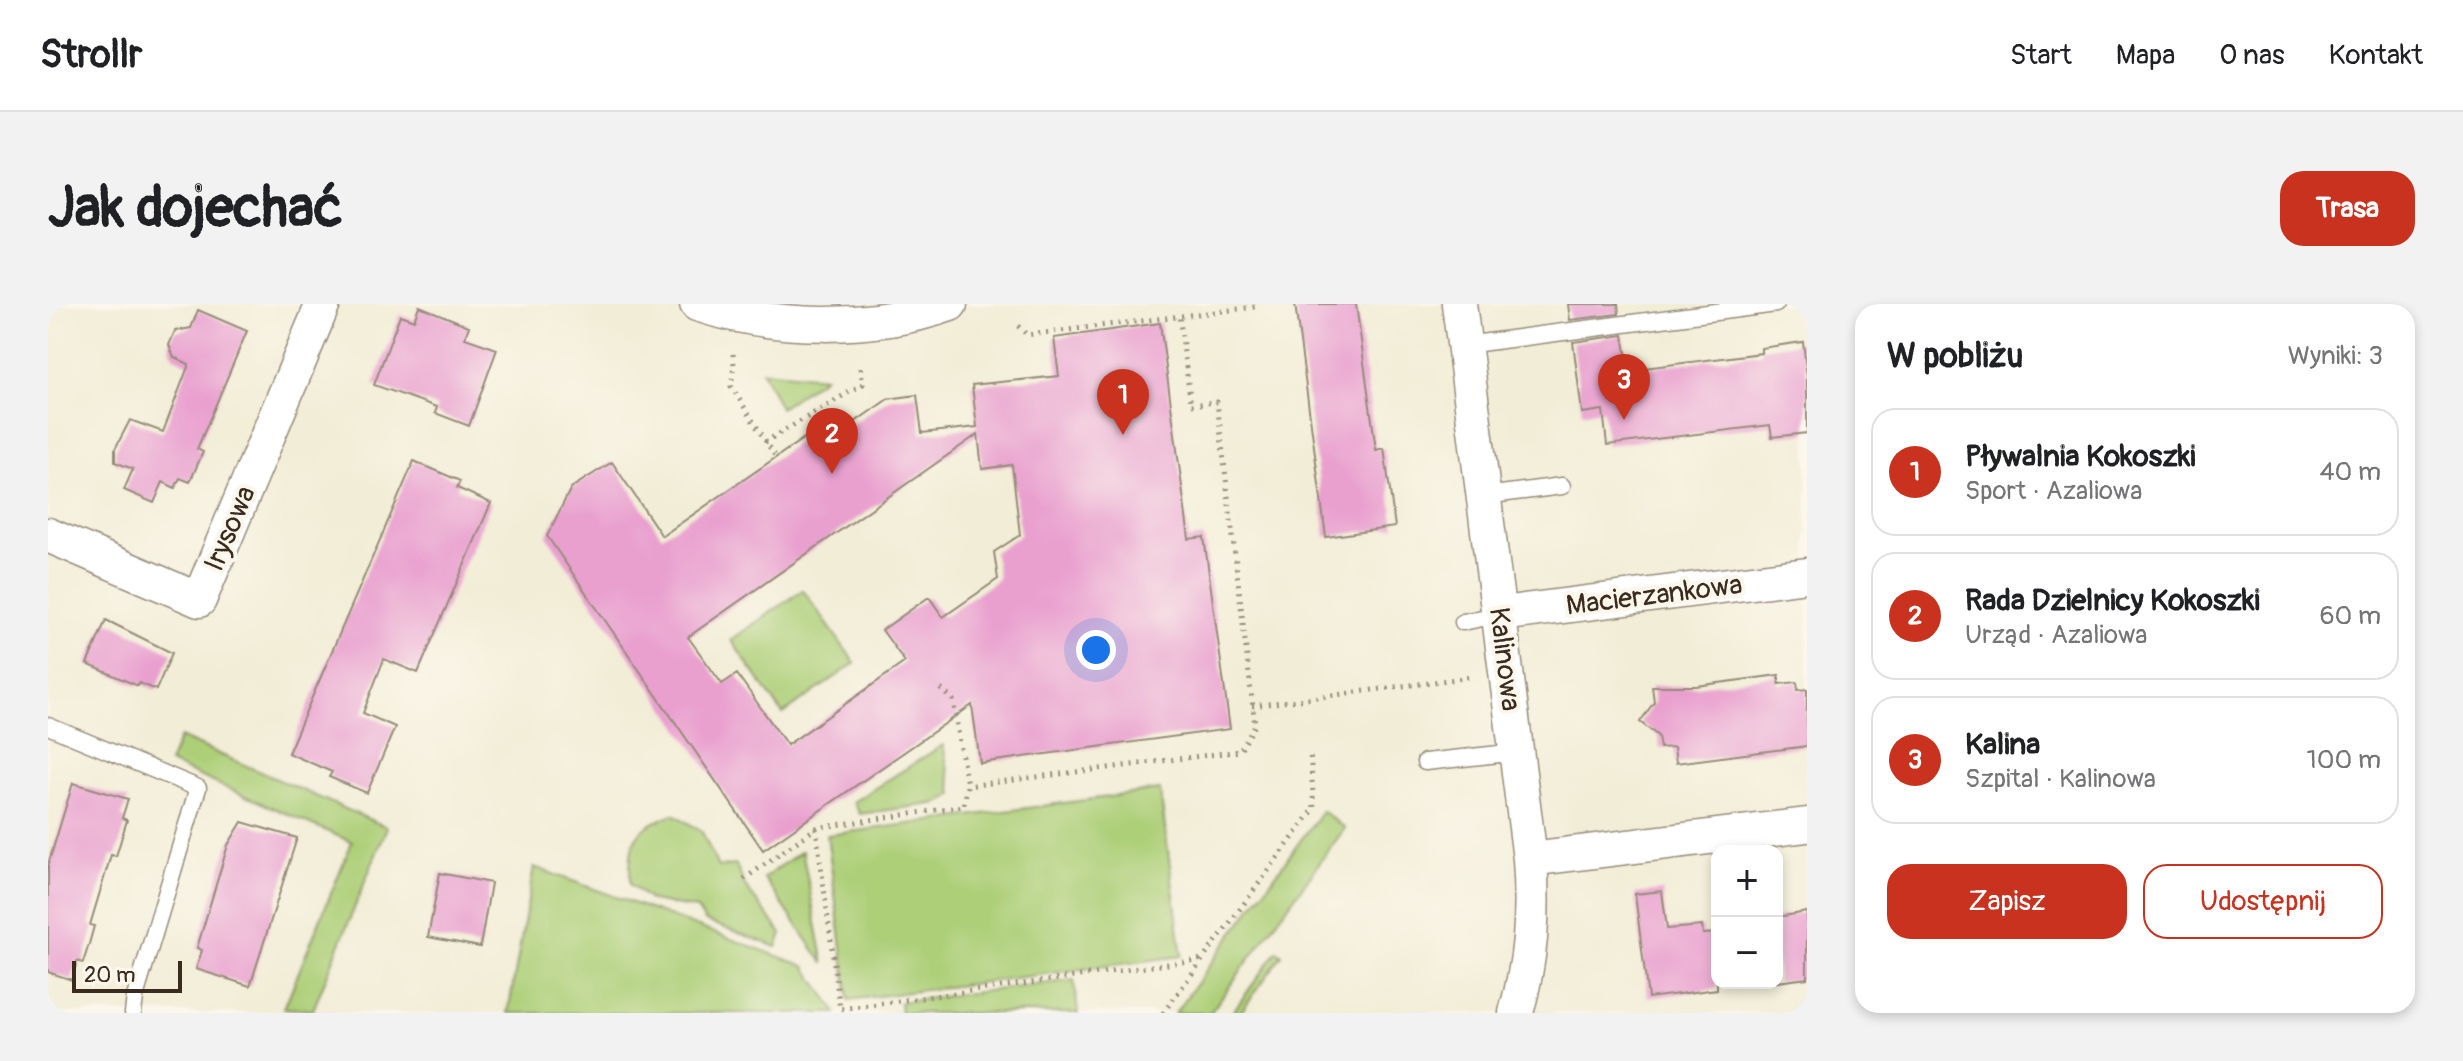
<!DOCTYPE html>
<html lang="pl">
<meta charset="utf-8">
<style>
body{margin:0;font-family:Pangolin,sans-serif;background:#f2f2f2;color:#202124}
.controls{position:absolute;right:24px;bottom:24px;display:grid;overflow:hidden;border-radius:16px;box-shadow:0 4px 12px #0003}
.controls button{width:72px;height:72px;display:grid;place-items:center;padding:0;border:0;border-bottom:2px solid #e0e0e0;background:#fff;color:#202124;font:40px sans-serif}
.scale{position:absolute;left:24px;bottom:20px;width:110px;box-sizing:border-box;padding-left:8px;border:4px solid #3b2a1e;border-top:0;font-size:22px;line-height:28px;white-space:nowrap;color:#3b2a1e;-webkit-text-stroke:6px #fbf7ec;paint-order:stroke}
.you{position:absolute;left:1048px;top:346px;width:28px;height:28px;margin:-20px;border:6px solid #fff;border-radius:50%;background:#1a73e8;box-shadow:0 0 0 12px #1a73e833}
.badge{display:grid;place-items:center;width:52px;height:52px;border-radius:50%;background:#c8321e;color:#fff;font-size:26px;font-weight:700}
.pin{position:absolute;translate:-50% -66px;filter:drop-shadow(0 2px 4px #0008)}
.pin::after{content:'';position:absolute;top:42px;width:28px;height:24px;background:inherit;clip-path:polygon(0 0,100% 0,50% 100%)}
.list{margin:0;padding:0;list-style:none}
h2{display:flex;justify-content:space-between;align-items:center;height:104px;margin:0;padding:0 32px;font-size:34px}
h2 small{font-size:26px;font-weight:400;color:#757577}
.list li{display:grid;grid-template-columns:52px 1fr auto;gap:24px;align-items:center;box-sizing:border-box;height:128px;margin:0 16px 16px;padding:0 16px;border:2px solid #e0e0e0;border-radius:24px}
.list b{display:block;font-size:30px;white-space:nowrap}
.list p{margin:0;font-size:26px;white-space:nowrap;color:#757577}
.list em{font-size:26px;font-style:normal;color:#757577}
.actions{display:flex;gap:16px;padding:24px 32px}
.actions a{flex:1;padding:18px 0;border:2px solid #c8321e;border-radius:24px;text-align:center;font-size:28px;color:#c8321e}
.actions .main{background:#c8321e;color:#fff}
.map{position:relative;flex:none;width:1759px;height:709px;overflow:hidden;border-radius:24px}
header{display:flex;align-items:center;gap:48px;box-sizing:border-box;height:112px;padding:0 40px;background:#fff;border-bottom:2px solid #e0e0e0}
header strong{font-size:38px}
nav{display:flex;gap:44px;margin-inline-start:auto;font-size:28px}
.intro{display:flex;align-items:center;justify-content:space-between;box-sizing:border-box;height:192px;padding:0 48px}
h1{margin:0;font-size:56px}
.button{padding:20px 36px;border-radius:24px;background:#c8321e;color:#fff;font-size:28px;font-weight:700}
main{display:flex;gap:48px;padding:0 48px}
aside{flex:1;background:#fff;border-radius:24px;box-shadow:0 4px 12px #0003}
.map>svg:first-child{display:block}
.green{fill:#adcf78;stroke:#747c4b;stroke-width:2}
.building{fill:#e9a0cf;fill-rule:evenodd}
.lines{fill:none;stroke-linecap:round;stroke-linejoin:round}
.service-casing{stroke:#968c7a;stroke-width:19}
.minor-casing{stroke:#968c7a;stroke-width:37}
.path{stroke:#968c7a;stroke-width:5;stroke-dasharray:2 6;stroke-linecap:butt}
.service{stroke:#fff;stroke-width:16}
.minor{stroke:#fff;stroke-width:34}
.labels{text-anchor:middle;stroke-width:8;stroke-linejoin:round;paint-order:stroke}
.street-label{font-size:28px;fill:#3b2a1e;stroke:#fbf7ec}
</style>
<header>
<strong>Strollr</strong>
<nav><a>Start</a><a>Mapa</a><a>O nas</a><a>Kontakt</a></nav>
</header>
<div class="intro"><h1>Jak dojechać</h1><a class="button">Trasa</a></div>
<main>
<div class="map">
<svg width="1759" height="709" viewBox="0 0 1759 709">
<rect width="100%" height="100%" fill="#fbf7ec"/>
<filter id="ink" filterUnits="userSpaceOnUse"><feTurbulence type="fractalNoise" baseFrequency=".0125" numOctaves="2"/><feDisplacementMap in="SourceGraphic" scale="16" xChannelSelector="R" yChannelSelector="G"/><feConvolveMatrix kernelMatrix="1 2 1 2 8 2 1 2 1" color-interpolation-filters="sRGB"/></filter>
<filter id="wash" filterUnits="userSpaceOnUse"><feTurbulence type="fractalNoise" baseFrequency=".006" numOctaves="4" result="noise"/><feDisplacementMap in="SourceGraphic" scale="32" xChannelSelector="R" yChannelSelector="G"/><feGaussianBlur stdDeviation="1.8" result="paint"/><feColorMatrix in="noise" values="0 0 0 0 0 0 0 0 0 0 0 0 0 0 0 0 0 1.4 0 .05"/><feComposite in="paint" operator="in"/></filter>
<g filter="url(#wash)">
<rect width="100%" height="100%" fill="#f2edd6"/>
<path class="green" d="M 714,67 L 776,73 L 732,104 Z
M 755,286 L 807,359 L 735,410 L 683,336 Z
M 132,433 L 339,523 L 265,706 L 236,704 L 304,538 L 121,459 Z
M 895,441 L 905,491 L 891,499 L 812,510 L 805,498 Z
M 1112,486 L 1134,652 L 801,696 L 779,531 Z
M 1274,507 L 1297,524 L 1162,709 L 1127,709 Z
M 626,510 L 654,528 L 670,563 L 688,561 L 697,582 L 734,630 L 729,643 L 657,617 L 649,605 L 603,597 L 582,580 C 582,536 583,526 626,510 Z
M 754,547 L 776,660 L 716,574 Z
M 486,563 L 757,662 L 789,709 L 460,709 Z
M 1229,647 L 1234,651 L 1192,709 L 1184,709 Z
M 1026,676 L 1030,709 L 853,709 L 852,698 Z"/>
<g id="blocks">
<path class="building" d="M 1247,0 L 1308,0 L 1328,146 L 1336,144 L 1347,223 L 1278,233 Z
M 1520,0 L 1570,0 L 1571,10 L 1522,16 Z
M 371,2 L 421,22 L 417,34 L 449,45 L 421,122 L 387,109 L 389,103 L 326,81 L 352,11 L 366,16 Z
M 150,6 L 199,27 L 149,145 L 155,148 L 142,178 L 132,174 L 127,184 L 115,178 L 106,199 L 76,186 L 85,165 L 67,158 L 67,145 L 82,116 L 115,128 L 141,60 L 126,53 L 121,41 L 127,27 L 143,24 Z
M 1112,19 L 1141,235 L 1156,233 L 1182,425 L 932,459 L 924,401 L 715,546 L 499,232 L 523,184 L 564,158 L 614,232 L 765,128 L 774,141 L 840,95 L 869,91 L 874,129 L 929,123 L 924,81 L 1011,72 L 1006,34 ZM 930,130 L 934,165 L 964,161 L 972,231 L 946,248 L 950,275 L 895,313 L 881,293 L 834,326 L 857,358 L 739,441 L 689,370 L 674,380 L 640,333 Z
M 1575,31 L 1581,66 L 1713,49 L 1713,44 L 1755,38 L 1759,72 L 1759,129 L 1724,133 L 1722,121 L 1559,141 L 1555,106 L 1534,109 L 1525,38 Z
M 366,157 L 412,177 L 409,184 L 443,199 L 370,369 L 336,355 L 315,409 L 347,423 L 319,489 L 281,473 L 284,468 L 240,449 Z
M 58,316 L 124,349 L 108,386 L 91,379 L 90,382 L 39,360 Z
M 1731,371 L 1731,380 L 1749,378 L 1750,386 L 1759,385 L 1759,442 L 1628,459 L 1626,443 L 1612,444 L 1610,432 L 1592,418 L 1606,398 L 1604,382 L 1648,382 Z
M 25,479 L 80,495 L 74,514 L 79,516 L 68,552 L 63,551 L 42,621 L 46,622 L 41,640 L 35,659 L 29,657 L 24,676 L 0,668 L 0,561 Z
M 194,518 L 249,534 L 202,682 L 148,665 L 154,646 L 149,644 L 180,541 Z
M 392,569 L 443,579 L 432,643 L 380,633 Z
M 1614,587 L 1619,625 L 1654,622 L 1655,630 L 1669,629 L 1669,685 L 1600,694 L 1587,590 Z
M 1759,608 L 1759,674 L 1729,678 L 1729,613 Z"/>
</g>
</g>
<g filter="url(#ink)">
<use href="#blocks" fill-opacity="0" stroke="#968c7a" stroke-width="2"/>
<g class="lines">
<defs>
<path id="service" d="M 1417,41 L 1728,0
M 1437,192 L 1514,182
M 1415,318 L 1453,310
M 0,422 L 150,484 L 87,693 L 85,709
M 1377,458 L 1470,448"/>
<path id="minor" d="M 649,0 C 727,26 825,27 902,0
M 1411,0 L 1482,555 C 1486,611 1483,655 1468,709
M 0,231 L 151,296 L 275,0
M 1453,310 L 1759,271
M 1482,555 L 1759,521"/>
</defs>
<use href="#service" class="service-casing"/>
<use href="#minor" class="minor-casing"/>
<path class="path" d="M 970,22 L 979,31 L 1207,3
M 685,50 L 686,61 L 683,82 L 729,155
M 717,138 L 815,80 L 812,62
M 893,385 L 905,396 L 919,482
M 1204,402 L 1423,373
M 768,524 L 792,705 L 1156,655
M 696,575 L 768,524 L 916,502 L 919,482 L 1192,447 L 1207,421 L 1169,98 L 1143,101 L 1131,11
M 1115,709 L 1266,505 L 1262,448"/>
<use href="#service" class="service"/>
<use href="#minor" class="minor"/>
</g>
</g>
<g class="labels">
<g class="street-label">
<text transform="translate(181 224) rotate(-67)" y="10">Irysowa</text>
<text transform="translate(1606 290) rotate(-7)" y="10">Macierzankowa</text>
<text transform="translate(1458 355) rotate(83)" y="10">Kalinowa</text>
</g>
</g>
</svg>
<div class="controls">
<button>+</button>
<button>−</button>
</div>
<div class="scale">20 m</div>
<div class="you"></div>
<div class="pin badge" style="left:1075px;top:131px">1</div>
<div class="pin badge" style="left:784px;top:170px">2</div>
<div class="pin badge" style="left:1576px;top:116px">3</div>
</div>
<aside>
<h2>W pobliżu<small>Wyniki: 3</small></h2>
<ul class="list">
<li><span class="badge">1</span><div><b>Pływalnia Kokoszki</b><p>Sport · Azaliowa</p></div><em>40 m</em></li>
<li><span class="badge">2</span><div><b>Rada Dzielnicy Kokoszki</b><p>Urząd · Azaliowa</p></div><em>60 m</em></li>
<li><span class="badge">3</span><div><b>Kalina</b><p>Szpital · Kalinowa</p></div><em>100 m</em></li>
</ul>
<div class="actions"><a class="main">Zapisz</a><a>Udostępnij</a></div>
</aside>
</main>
